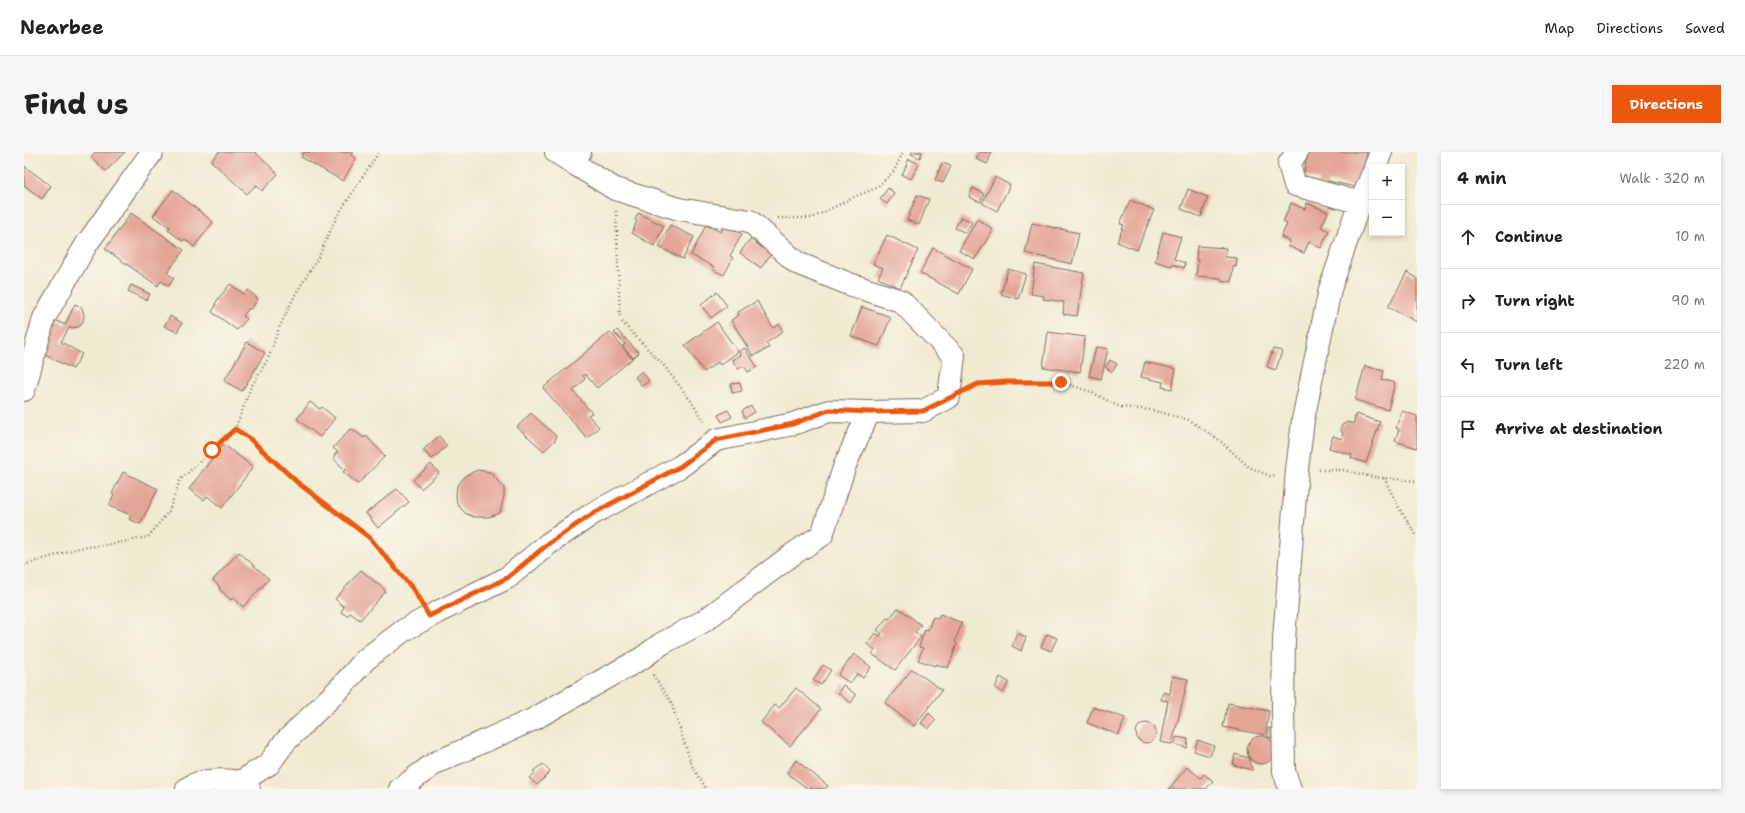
<!DOCTYPE html>
<meta charset="utf-8">
<style>
body{margin:0;font-family:"Shantell Sans",sans-serif;background:#f6f6f6;color:#202124}
.controls{position:absolute;right:12px;top:12px;display:grid;overflow:hidden;border-radius:0px;box-shadow:0 2px 6px #0003}
.controls button{width:36px;height:36px;display:grid;place-items:center;padding:0;border:0;border-bottom:1px solid #e0e0e0;background:#fff;color:#202124;font:20px sans-serif}
.stop{position:absolute;width:12px;height:12px;margin:-9px;border:3px solid #ea580c;border-radius:50%;background:#fff}
.stop.end{background:#ea580c;border-color:#fff;box-shadow:0 1px 4px #0008}
.list{margin:0;padding:0;list-style:none}
h2{display:flex;justify-content:space-between;align-items:center;height:52px;margin:0;padding:0 16px;font-size:17px}
h2 small{font-size:13px;font-weight:400;color:#757577}
.list li{display:grid;grid-template-columns:26px 1fr auto;gap:12px;align-items:center;box-sizing:border-box;height:64px;padding:0 16px;border-top:1px solid #e0e0e0}
.list b{display:block;font-size:15px;white-space:nowrap}
.list em{font-size:13px;font-style:normal;color:#757577}
.icon{flex:none;width:22px;height:22px;fill:none;stroke:currentColor;stroke-width:2;stroke-linecap:round;stroke-linejoin:round}
.map{position:relative;flex:none;width:1393px;height:637px;overflow:hidden;border-radius:0px}
header{display:flex;align-items:center;gap:24px;box-sizing:border-box;height:56px;padding:0 20px;background:#fff;border-bottom:1px solid #e0e0e0}
header strong{font-size:19px}
nav{display:flex;gap:22px;margin-inline-start:auto;font-size:14px}
.intro{display:flex;align-items:center;justify-content:space-between;box-sizing:border-box;height:96px;padding:0 24px}
h1{margin:0;font-size:28px}
.button{padding:10px 18px;border-radius:0px;background:#ea580c;color:#fff;font-size:14px;font-weight:700}
main{display:flex;gap:24px;padding:0 24px}
aside{flex:1;background:#fff;border-radius:0px;box-shadow:0 2px 6px #0003}
.map>svg:first-child{display:block}
.building{fill:#e4a497}
.lines{fill:none;stroke-linecap:round;stroke-linejoin:round}
.minor-casing{stroke:#7a6d5c;stroke-width:24}
.path{stroke:#7a6d5c;stroke-width:2.5;stroke-dasharray:1 3;stroke-linecap:butt}
.minor{stroke:#fff;stroke-width:22}
.route{stroke:#ea580c;stroke-width:5}
</style>
<header>
<strong>Nearbee</strong>
<nav><a>Map</a><a>Directions</a><a>Saved</a></nav>
</header>
<div class="intro"><h1>Find us</h1><a class="button">Directions</a></div>
<main>
<div class="map">
<svg width="1393" height="637" viewBox="0 0 1393 637">
<rect width="100%" height="100%" fill="#fbf7ec"/>
<filter id="ink" filterUnits="userSpaceOnUse"><feTurbulence type="fractalNoise" baseFrequency=".025" numOctaves="2"/><feDisplacementMap in="SourceGraphic" scale="8" xChannelSelector="R" yChannelSelector="G"/><feConvolveMatrix kernelMatrix="1 2 1 2 8 2 1 2 1" color-interpolation-filters="sRGB"/></filter>
<filter id="wash" filterUnits="userSpaceOnUse"><feTurbulence type="fractalNoise" baseFrequency=".012" numOctaves="4" result="noise"/><feDisplacementMap in="SourceGraphic" scale="16" xChannelSelector="R" yChannelSelector="G"/><feGaussianBlur stdDeviation="0.9" result="paint"/><feColorMatrix in="noise" values="0 0 0 0 0 0 0 0 0 0 0 0 0 0 0 0 0 1.4 0 .05"/><feComposite in="paint" operator="in"/></filter>
<g filter="url(#wash)">
<rect width="100%" height="100%" fill="#efead0"/>
<g id="blocks">
<path class="building" d="M 71,0 L 101,0 L 82,19 L 67,5 Z
M 195,0 L 231,0 L 254,22 L 238,39 L 232,33 L 223,42 L 187,9 Z
M 280,0 L 329,0 L 327,3 L 332,6 L 319,29 L 277,5 Z
M 888,0 L 898,0 L 896,6 L 887,2 Z
M 955,0 L 968,0 L 963,12 L 952,7 Z
M 1284,0 L 1343,0 L 1336,36 L 1304,29 L 1303,35 L 1293,33 L 1295,28 L 1279,24 Z
M 885,7 L 895,12 L 887,27 L 878,23 Z
M 918,11 L 927,14 L 919,31 L 911,28 Z
M 0,14 L 27,34 L 18,47 L 0,33 Z
M 971,25 L 986,33 L 973,59 L 958,51 Z
M 864,36 L 870,41 L 863,52 L 856,47 Z
M 949,36 L 960,42 L 956,50 L 945,45 Z
M 1164,37 L 1184,45 L 1177,65 L 1157,57 Z
M 149,38 L 189,70 L 170,95 L 161,87 L 159,89 L 144,78 L 146,75 L 129,64 Z
M 893,43 L 905,47 L 895,73 L 883,68 Z
M 1106,48 L 1130,58 L 1113,98 L 1093,90 L 1100,73 L 1096,72 Z
M 1267,51 L 1281,57 L 1283,51 L 1304,60 L 1297,75 L 1305,79 L 1297,96 L 1285,90 L 1280,101 L 1264,94 L 1266,89 L 1257,85 L 1263,72 L 1259,70 Z
M 107,61 L 160,98 L 143,121 L 150,126 L 145,134 L 137,129 L 134,134 L 81,97 Z
M 614,61 L 640,74 L 630,94 L 608,81 L 613,69 L 611,68 Z
M 937,65 L 948,70 L 942,81 L 931,76 Z
M 953,67 L 966,75 L 968,79 L 951,107 L 935,99 Z
M 1008,71 L 1055,81 L 1048,112 L 1001,101 Z
M 646,73 L 670,85 L 659,107 L 635,95 Z
M 682,73 L 697,80 L 700,73 L 718,82 L 706,104 L 709,106 L 700,123 L 688,117 L 690,115 L 667,103 Z
M 1139,80 L 1157,85 L 1150,107 L 1161,111 L 1160,116 L 1148,112 L 1147,114 L 1131,109 Z
M 863,83 L 894,98 L 876,136 L 854,126 L 859,116 L 849,112 Z
M 726,87 L 747,102 L 737,116 L 716,101 Z
M 1173,94 L 1202,96 L 1201,105 L 1213,106 L 1212,115 L 1209,114 L 1207,130 L 1197,128 L 1197,126 L 1172,124 L 1174,108 L 1172,108 Z
M 909,96 L 948,117 L 935,142 L 896,121 Z
M 1011,112 L 1060,121 L 1053,164 L 1039,162 L 1040,150 L 1019,147 L 1020,144 L 1007,142 Z
M 984,117 L 1002,122 L 994,147 L 977,142 Z
M 1383,120 L 1393,126 L 1393,170 L 1364,155 Z
M 206,132 L 220,142 L 224,138 L 234,147 L 227,157 L 225,156 L 219,164 L 223,167 L 213,178 L 188,160 L 192,153 L 191,152 L 194,147 Z
M 107,133 L 126,142 L 123,148 L 104,139 Z
M 693,140 L 703,154 L 687,166 L 677,153 Z
M 733,149 L 749,176 L 755,172 L 759,180 L 742,191 L 745,196 L 729,204 L 707,168 L 715,163 L 714,160 Z
M 51,152 L 58,156 L 60,163 L 59,169 L 55,175 L 45,176 L 37,190 L 58,202 L 49,217 L 17,201 L 31,168 L 41,173 Z
M 838,155 L 867,165 L 855,194 L 827,184 Z
M 146,164 L 158,171 L 153,180 L 140,174 Z
M 693,170 L 714,200 L 696,213 L 694,210 L 680,220 L 661,193 Z
M 593,178 L 615,201 L 609,206 L 599,194 L 601,192 L 590,181 Z
M 586,180 L 608,207 L 573,236 L 561,222 L 559,223 L 561,227 L 549,239 L 568,261 L 564,263 L 575,275 L 563,286 L 519,236 Z
M 1024,180 L 1061,185 L 1056,220 L 1019,215 Z
M 223,190 L 241,201 L 218,239 L 200,229 Z
M 1072,195 L 1084,197 L 1077,227 L 1065,224 Z
M 721,196 L 733,215 L 724,220 L 720,214 L 714,217 L 708,208 L 717,203 L 715,199 Z
M 1249,197 L 1258,199 L 1252,218 L 1243,215 Z
M 1086,208 L 1093,212 L 1088,220 L 1081,215 Z
M 1121,210 L 1152,217 L 1148,237 L 1138,235 L 1139,230 L 1117,225 Z
M 1341,214 L 1360,219 L 1358,227 L 1371,231 L 1364,258 L 1331,248 Z
M 618,219 L 625,229 L 618,234 L 611,225 Z
M 716,231 L 718,239 L 708,241 L 707,232 Z
M 286,250 L 296,257 L 298,255 L 311,266 L 296,285 L 273,267 Z
M 727,254 L 731,260 L 721,266 L 718,259 Z
M 704,258 L 708,265 L 698,270 L 694,263 Z
M 1378,259 L 1393,264 L 1393,296 L 1371,289 L 1375,277 L 1372,276 Z
M 507,261 L 532,284 L 532,287 L 520,299 L 493,275 Z
M 1332,262 L 1356,270 L 1342,311 L 1327,306 L 1328,303 L 1305,296 L 1309,284 L 1318,287 L 1319,282 L 1316,277 L 1318,273 L 1324,270 L 1329,272 Z
M 328,277 L 340,286 L 342,284 L 361,304 L 334,332 L 319,320 L 321,318 L 309,306 L 312,305 L 310,303 L 314,300 L 309,296 L 325,278 Z
M 415,284 L 423,294 L 408,307 L 399,298 Z
M 199,292 L 229,315 L 198,356 L 183,344 L 180,348 L 165,337 Z
M 407,312 L 415,321 L 397,337 L 389,328 Z
M 454,318 L 466,320 L 480,336 L 480,344 L 476,361 L 465,365 L 450,365 L 441,361 L 433,352 L 432,343 L 433,334 L 442,323 Z
M 99,320 L 134,337 L 116,372 L 105,367 L 107,363 L 85,354 L 90,343 L 88,342 Z
M 373,337 L 385,350 L 354,376 L 342,361 Z
M 215,400 L 245,427 L 219,455 L 209,445 L 207,448 L 195,437 L 196,435 L 189,428 Z
M 337,418 L 361,438 L 361,440 L 336,468 L 326,461 L 323,464 L 317,460 L 320,455 L 311,447 Z
M 873,457 L 876,457 L 897,473 L 891,480 L 897,485 L 871,518 L 848,502 L 851,498 L 843,492 L 851,481 L 856,484 L 858,482 L 853,478 L 863,466 L 865,467 Z
M 916,462 L 938,471 L 931,489 L 933,492 L 924,516 L 912,512 L 911,514 L 894,508 L 899,496 L 895,495 L 901,477 L 904,478 L 909,465 L 914,466 Z
M 993,481 L 1002,485 L 997,499 L 988,494 Z
M 1023,482 L 1033,486 L 1027,499 L 1017,495 Z
M 830,502 L 847,515 L 839,526 L 833,522 L 826,531 L 814,523 Z
M 799,513 L 807,518 L 797,533 L 789,528 Z
M 888,517 L 918,538 L 890,574 L 861,551 Z
M 1148,524 L 1164,527 L 1148,592 L 1136,590 L 1144,549 L 1137,548 L 1139,540 L 1146,542 Z
M 976,525 L 985,530 L 979,541 L 971,536 Z
M 819,533 L 832,543 L 827,551 L 814,541 Z
M 772,536 L 797,557 L 766,594 L 737,570 L 751,553 L 755,556 Z
M 1204,551 L 1245,559 L 1241,583 L 1199,575 Z
M 1069,555 L 1101,566 L 1095,583 L 1063,571 Z
M 905,561 L 912,568 L 904,577 L 897,571 Z
M1112 581a10 10 0 1 1 20 0a10 10 0 1 1-20 0Z
M 1244,576 L 1252,577 L 1251,586 L 1243,585 Z
M1223 598a14 14 0 1 1 28 0a14 14 0 1 1-28 0Z
M 1152,585 L 1164,587 L 1163,596 L 1151,592 Z
M 1174,588 L 1190,594 L 1186,604 L 1170,599 Z
M 1211,602 L 1225,606 L 1229,618 L 1209,613 Z
M 772,608 L 804,634 L 801,637 L 788,637 L 786,635 L 784,637 L 763,621 Z
M 519,612 L 526,620 L 513,633 L 505,626 L 511,621 L 509,619 Z
M 1163,615 L 1177,626 L 1180,622 L 1189,629 L 1182,637 L 1145,637 Z"/>
</g>
</g>
<g filter="url(#ink)">
<use href="#blocks" fill-opacity="0" stroke="#7a6d5c" stroke-width="1"/>
<g class="lines">
<defs>
<path id="minor" d="M 532,0 L 549,11
M 1273,0 L 1265,12 L 1271,33 L 1337,51
M 1351,15 L 1357,0
M 0,238 L 20,166 L 62,93 L 128,0
M 216,630 L 245,612 L 260,591 L 317,535 L 342,507 L 380,478 L 414,460 L 483,426 L 524,392 L 568,362 L 657,314 L 692,288 L 769,272 L 805,259 L 845,260
M 163,637 C 173,627 202,627 215,630 C 218,631 222,635 225,637
M 376,637 L 411,611 L 508,568 L 618,506 L 637,492 L 680,469 L 769,402 L 798,383 L 821,313 L 845,260 L 899,259 L 925,245 L 930,204 L 877,149 L 825,132 L 773,111 L 726,69 L 655,57 L 591,37 L 549,11 L 556,0
M 1266,637 L 1260,619 L 1259,555 L 1260,487 L 1273,318 L 1279,268 L 1306,137 L 1330,67 L 1348,23"/>
</defs>
<use href="#minor" class="minor-casing"/>
<path class="path" d="M 592,59 L 596,168 L 641,215 L 667,249 L 681,271
M 754,66 L 788,66 L 832,44 L 852,36 L 870,19 L 879,0
M 947,235 L 955,232 L 983,230 L 1037,230 L 1067,240 L 1096,255 L 1127,258 L 1165,268 L 1194,287 L 1225,315 L 1246,324 L 1252,323
M 211,277 L 225,286 L 273,330 L 345,386 L 389,437 L 395,447
M 1295,318 L 1319,318 L 1349,325 L 1393,329
M 1360,326 L 1375,356 L 1393,384
M 0,413 L 55,396 L 82,393 L 124,385 L 145,359 L 156,328 L 211,277 L 227,235 L 244,207 L 255,176 L 271,143 L 294,106 L 312,66 L 355,0
M 629,523 L 647,550 L 668,614 L 682,637"/>
<use href="#minor" class="minor"/>
</g>
</g>
<g class="lines" filter="url(#ink)">
<path class="route" d="M 188,298 L 211,277 L 225,286 L 273,330 L 346,386 L 389,437 L 405,464 L 483,426 L 524,392 L 568,362 L 657,314 L 692,288 L 769,272 L 805,258 L 845,260 L 899,259 L 954,232 L 983,230 L 1037,230"/>
</g>
</svg>
<div class="controls">
<button>+</button>
<button>−</button>
</div>
<div class="stop" style="left:188px;top:298px"></div>
<div class="stop end" style="left:1037px;top:230px"></div>
</div>
<aside>
<h2>4 min<small>Walk · 320 m</small></h2>
<ul class="list">
<li><svg class="icon" aria-label="ahead" viewBox="0 0 24 24"><path d="M12 20V5M6 11l6-6 6 6"/></svg><div><b>Continue</b></div><em>10 m</em></li>
<li><svg class="icon" aria-label="right" viewBox="0 0 24 24"><path d="M7 20v-9h11M14 6l5 5-5 5"/></svg><div><b>Turn right</b></div><em>90 m</em></li>
<li><svg class="icon" aria-label="left" viewBox="0 0 24 24"><path d="M17 20v-9H6M10 6l-5 5 5 5"/></svg><div><b>Turn left</b></div><em>220 m</em></li>
<li><svg class="icon" aria-label="arrive" viewBox="0 0 24 24"><path d="M6 21V4h12l-3 4 3 4H6"/></svg><div><b>Arrive at destination</b></div></li>
</ul>
</aside>
</main>
